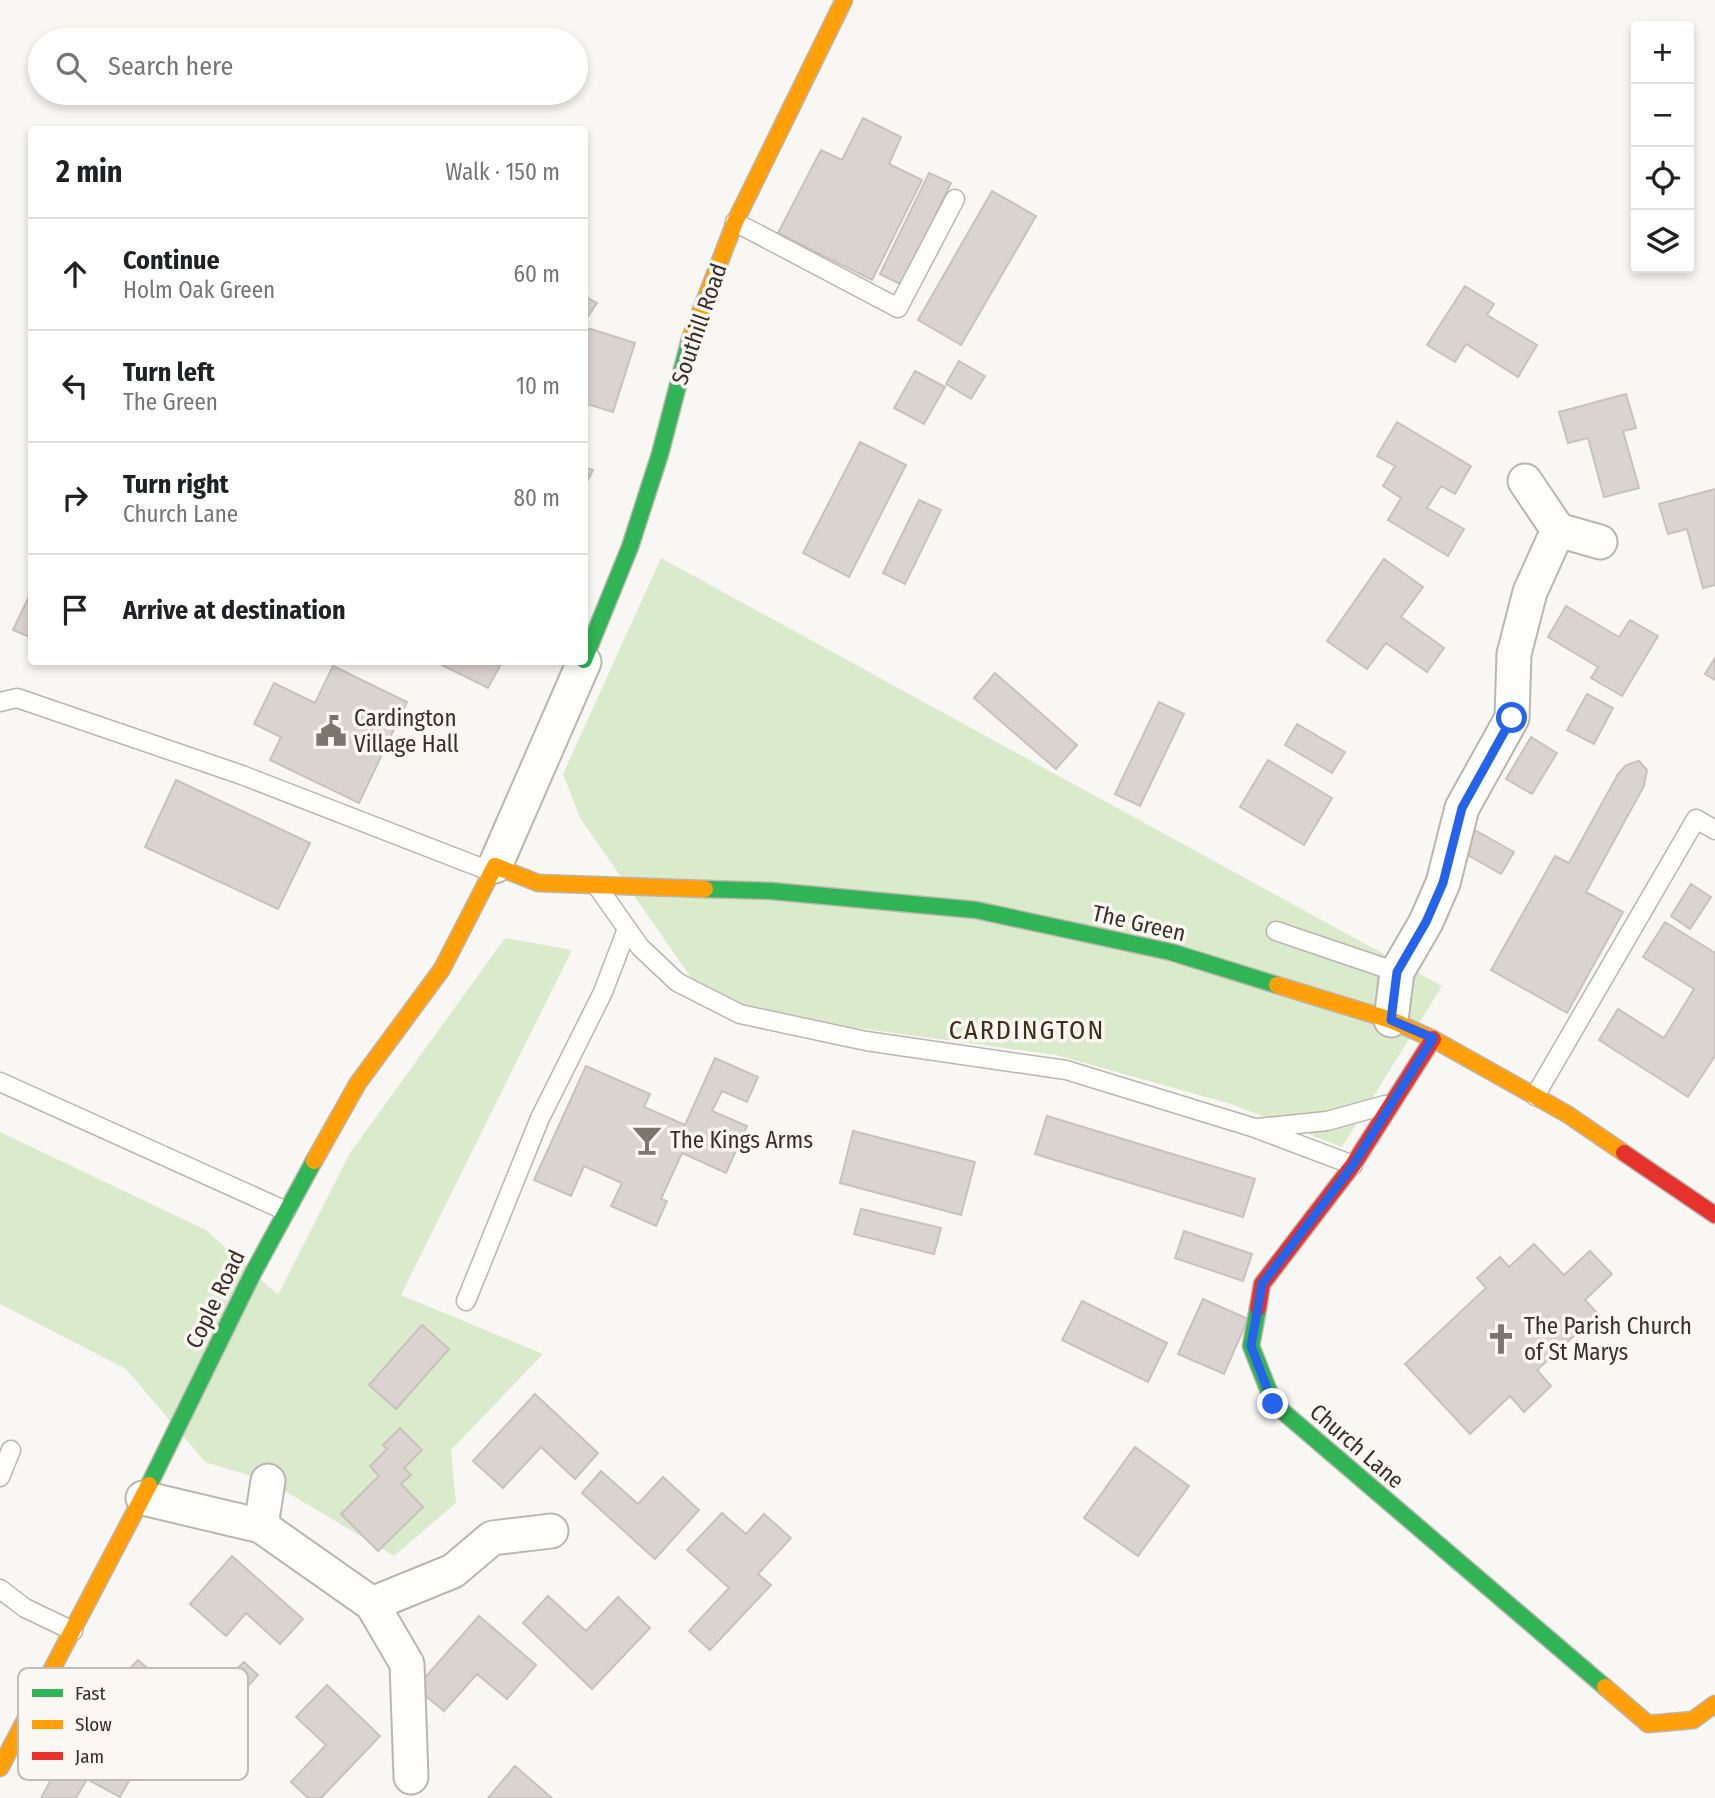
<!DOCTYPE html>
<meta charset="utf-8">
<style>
body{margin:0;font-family:"Fira Sans Condensed",sans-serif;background:#f6f6f6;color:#202124}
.controls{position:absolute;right:21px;top:21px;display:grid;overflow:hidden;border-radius:7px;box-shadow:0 4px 10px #0003}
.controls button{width:63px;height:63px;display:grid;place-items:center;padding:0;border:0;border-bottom:2px solid #e0e0e0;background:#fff;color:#202124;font:35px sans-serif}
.stop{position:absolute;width:21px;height:21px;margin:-16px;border:5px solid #2563eb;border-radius:50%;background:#fff}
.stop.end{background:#2563eb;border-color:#fff;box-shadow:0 2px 7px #0008}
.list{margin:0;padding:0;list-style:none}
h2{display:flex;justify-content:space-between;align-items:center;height:91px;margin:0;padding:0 28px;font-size:30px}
h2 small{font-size:23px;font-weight:400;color:#757577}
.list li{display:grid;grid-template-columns:46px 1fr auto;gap:21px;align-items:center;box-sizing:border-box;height:112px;padding:0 28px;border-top:2px solid #e0e0e0}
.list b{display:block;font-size:26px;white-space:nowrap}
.list p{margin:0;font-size:23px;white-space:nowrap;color:#757577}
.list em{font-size:23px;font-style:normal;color:#757577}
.icon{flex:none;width:38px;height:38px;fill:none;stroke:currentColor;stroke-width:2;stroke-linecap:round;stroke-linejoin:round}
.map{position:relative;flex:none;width:1715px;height:1798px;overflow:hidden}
.search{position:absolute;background:#fff;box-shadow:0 4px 10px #0003;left:28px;top:28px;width:560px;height:77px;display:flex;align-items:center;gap:18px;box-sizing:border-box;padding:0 24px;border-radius:38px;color:#757577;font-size:26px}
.panel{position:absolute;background:#fff;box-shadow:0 4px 10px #0003;left:28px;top:126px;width:560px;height:539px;border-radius:7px}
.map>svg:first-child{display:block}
.green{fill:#daebcc}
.building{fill:#dad3cf;stroke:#c8c1bc;stroke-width:2}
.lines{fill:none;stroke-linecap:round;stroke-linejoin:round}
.lane-casing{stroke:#bab5af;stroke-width:21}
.street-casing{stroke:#bab5af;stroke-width:37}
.fast-casing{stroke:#bab5af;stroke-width:19}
.slow-casing{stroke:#bab5af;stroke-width:19}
.jam-casing{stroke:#bab5af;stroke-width:19}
.lane{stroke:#fefefd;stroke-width:18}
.street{stroke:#fefefd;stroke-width:33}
.fast{stroke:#30b455;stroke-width:16}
.slow{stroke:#ff9f0a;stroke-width:16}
.jam{stroke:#e5322d;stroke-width:16}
.route{stroke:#2563eb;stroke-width:9}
.labels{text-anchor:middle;stroke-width:7;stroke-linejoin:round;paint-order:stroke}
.street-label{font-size:23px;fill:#382f26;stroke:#fbf7f2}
.poi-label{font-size:23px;fill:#382f26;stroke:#fbf7f2;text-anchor:start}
.quarter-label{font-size:26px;letter-spacing:2px;fill:#3e2d19;stroke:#fbf7f2}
.key{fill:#fbf7f2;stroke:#c0bbb5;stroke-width:2}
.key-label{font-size:19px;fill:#382f26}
</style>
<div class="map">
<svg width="1715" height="1798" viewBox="0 0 1715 1798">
<rect width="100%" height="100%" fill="#f9f7f4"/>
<path class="green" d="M 661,558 L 1442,986 L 1342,1147 L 1231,1104 L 1056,1055 L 857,1028 L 741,1004 L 692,979 L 580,818 L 563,774 Z
M 505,938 L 572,950 L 401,1295 L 543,1354 L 451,1450 L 456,1503 L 394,1556 L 268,1481 L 205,1462 L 126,1369 L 0,1304 L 0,1132 L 206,1230 L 278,1295 L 350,1153 Z"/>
<path class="building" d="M 863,118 L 901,137 L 889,164 L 922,180 L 872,280 L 778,233 L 821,150 L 842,160 Z
M 929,173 L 951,183 L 902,285 L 880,274 Z
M 992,191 L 1036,216 L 961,345 L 918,320 Z
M 1465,286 L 1494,304 L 1487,315 L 1537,345 L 1518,377 L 1466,344 L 1455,362 L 1427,345 Z
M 584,296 L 597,303 L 588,316 L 584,314 Z
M 584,327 L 635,343 L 613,412 L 584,403 Z
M 959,361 L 985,376 L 971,399 L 946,384 Z
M 915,371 L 945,387 L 924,424 L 894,408 Z
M 1626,394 L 1636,428 L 1623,431 L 1639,488 L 1604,497 L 1588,438 L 1568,443 L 1559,412 Z
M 1397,422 L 1471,466 L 1455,494 L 1441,486 L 1427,508 L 1464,529 L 1448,556 L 1388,520 L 1401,498 L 1383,486 L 1395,466 L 1377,456 Z
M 860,442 L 906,465 L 849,577 L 803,553 Z
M 584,467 L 593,470 L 584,487 Z
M 1715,489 L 1715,585 L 1703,588 L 1687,529 L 1668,534 L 1659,504 Z
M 919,500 L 941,510 L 905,584 L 883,573 Z
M 1384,559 L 1423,587 L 1401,617 L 1444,648 L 1427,672 L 1386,643 L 1367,669 L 1327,641 Z
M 32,590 L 32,638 L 13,630 Z
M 1566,606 L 1619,637 L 1630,620 L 1658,636 L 1622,696 L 1591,678 L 1598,667 L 1548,637 Z
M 1715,658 L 1715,680 L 1705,674 Z
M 436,662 L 502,662 L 488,688 Z
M 333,666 L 407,702 L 359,803 L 270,760 L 281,737 L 254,724 L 274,683 L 315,703 Z
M 995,673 L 1077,745 L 1056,769 L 974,698 Z
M 1587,694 L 1613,708 L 1594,744 L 1567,730 Z
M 1159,702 L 1184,714 L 1140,806 L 1115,794 Z
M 1297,724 L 1345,752 L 1332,773 L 1285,745 Z
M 1531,737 L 1557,753 L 1532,794 L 1506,779 Z
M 1268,760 L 1332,798 L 1304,845 L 1240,807 Z
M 1639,761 L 1647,770 L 1644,786 L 1586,892 L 1623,912 L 1567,1013 L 1491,970 L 1555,856 L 1569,863 L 1618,774 L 1626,765 Z
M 176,780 L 310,843 L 278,909 L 145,847 Z
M 1473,829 L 1514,852 L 1501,874 L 1461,851 Z
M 1691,884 L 1711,897 L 1690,929 L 1671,916 Z
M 1665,922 L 1715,953 L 1715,1056 L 1688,1097 L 1599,1040 L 1618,1009 L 1664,1038 L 1694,989 L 1643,957 Z
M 715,1058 L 758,1077 L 747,1102 L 722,1091 L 712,1111 L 747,1126 L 726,1173 L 682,1153 L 661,1199 L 667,1201 L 656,1226 L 611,1206 L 622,1183 L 584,1166 L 571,1196 L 534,1180 L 586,1066 L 650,1094 L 644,1107 L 685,1125 Z
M 1047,1116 L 1255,1179 L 1243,1217 L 1035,1154 Z
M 853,1131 L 975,1162 L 961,1215 L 840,1183 Z
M 861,1209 L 941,1228 L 934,1254 L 854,1234 Z
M 1184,1231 L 1252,1254 L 1243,1281 L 1175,1258 Z
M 1534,1244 L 1564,1275 L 1590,1251 L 1612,1274 L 1585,1300 L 1598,1314 L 1537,1370 L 1551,1386 L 1524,1412 L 1510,1396 L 1470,1434 L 1405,1364 L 1486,1288 L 1477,1278 L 1500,1257 L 1509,1267 Z
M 1203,1299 L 1248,1319 L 1224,1374 L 1178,1354 Z
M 1082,1301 L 1167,1343 L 1148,1382 L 1062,1340 Z
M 422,1325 L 449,1349 L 396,1409 L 369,1385 Z
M 535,1394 L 598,1453 L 575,1479 L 541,1447 L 503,1488 L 473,1461 Z
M 400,1428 L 422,1450 L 404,1468 L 411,1475 L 401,1484 L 423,1507 L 378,1551 L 341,1514 L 379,1476 L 370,1466 L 387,1449 L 383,1445 Z
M 1135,1447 L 1189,1486 L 1138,1556 L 1084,1518 Z
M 601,1471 L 638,1504 L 663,1477 L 699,1510 L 655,1559 L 582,1493 Z
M 722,1513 L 746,1534 L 764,1514 L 791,1538 L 758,1574 L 771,1585 L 710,1650 L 689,1631 L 729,1588 L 687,1550 Z
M 232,1556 L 303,1619 L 280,1644 L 246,1613 L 226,1636 L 190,1604 Z
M 548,1596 L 586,1631 L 618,1597 L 650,1628 L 592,1689 L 523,1623 Z
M 479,1616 L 536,1665 L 507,1699 L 477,1674 L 444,1711 L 416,1688 Z
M 138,1660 L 160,1679 L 151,1689 L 165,1701 L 176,1689 L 208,1719 L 189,1739 L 183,1734 L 150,1770 L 127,1748 L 154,1718 L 116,1683 Z
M 244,1662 L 258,1675 L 247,1687 L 233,1673 Z
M 327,1685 L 380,1736 L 321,1798 L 308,1798 L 291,1782 L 326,1745 L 296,1717 Z
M 75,1736 L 136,1768 L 120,1797 L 87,1779 L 76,1798 L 41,1798 Z
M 515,1766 L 552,1798 L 488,1798 Z"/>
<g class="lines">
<defs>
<path id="lane" d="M 735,222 L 898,308 L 955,199
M 0,702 L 17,698 L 242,775 L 492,872
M 599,889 L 640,947 L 677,982 L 740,1014 L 866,1041 L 1066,1070 L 1255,1128 L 1353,1165
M 1276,931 L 1397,972
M 0,1082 L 286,1211
M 1535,1096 L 1696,819 L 1715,830
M 1258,1128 L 1327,1121 L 1385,1105
M 466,1301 L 540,1118 L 603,992 L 627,929
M 0,1477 L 11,1450
M 0,1589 L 25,1608 L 73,1631"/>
<path id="street" d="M 1525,481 L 1558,530
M 495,866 L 584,662
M 1391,1020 L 1397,972 L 1426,922 L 1443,883 L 1462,808 L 1512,718 L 1514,654 L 1530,592 L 1558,530 L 1600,542
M 143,1498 L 261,1526 L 268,1481
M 261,1526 L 372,1604 L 407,1664 L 411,1777
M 372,1604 L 453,1571 L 492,1538 L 551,1531"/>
<path id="fast" d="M 584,660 L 630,547 L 660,454 L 690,339
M 705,889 L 771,891 L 976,910 L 1171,952 L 1277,985
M 1258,1308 L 1251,1346 L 1274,1404 L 1605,1687
M 149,1485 L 253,1273 L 314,1161"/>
<path id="slow" d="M 690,339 L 735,222 L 844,0
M 1277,985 L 1391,1020 L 1433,1039 L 1567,1114 L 1624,1153
M 314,1161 L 358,1083 L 442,969 L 495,866 L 538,883 L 705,889
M 1605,1687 L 1648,1724 L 1693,1720 L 1715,1704
M 0,1768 L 149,1485"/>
<path id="jam" d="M 1624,1153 L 1715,1215
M 1258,1308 L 1262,1284 L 1353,1165 L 1433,1039"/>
</defs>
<use href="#lane" class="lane-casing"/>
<use href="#street" class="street-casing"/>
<use href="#fast" class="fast-casing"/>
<use href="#slow" class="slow-casing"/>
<use href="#jam" class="jam-casing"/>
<use href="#lane" class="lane"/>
<use href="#street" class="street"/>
<use href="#fast" class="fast"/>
<use href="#slow" class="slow"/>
<use href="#jam" class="jam"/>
</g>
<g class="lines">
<path class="route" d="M 1273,1404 L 1251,1346 L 1262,1284 L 1353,1165 L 1433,1038 L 1391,1020 L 1397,972 L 1426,922 L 1443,883 L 1462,808 L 1512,718"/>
</g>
<defs>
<symbol id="civic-bare" viewBox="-9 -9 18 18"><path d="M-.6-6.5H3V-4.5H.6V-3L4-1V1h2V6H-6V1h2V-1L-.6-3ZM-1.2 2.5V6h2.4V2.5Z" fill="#7c756e" stroke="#fbf7f2" stroke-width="2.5" paint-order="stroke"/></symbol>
<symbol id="bar-bare" viewBox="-9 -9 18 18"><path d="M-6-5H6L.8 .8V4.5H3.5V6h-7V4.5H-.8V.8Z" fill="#7c756e" stroke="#fbf7f2" stroke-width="2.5" paint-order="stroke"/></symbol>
<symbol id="church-bare" viewBox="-9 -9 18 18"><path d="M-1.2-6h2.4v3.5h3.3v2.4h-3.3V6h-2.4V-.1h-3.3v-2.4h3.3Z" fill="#7c756e" stroke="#fbf7f2" stroke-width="2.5" paint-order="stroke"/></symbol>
</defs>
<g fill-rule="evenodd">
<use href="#civic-bare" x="309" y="709" width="44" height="44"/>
<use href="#bar-bare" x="625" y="1118" width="44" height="44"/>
<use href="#church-bare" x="1479" y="1317" width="44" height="44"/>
</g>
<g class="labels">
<g class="street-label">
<text transform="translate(699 324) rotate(-71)" y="8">Southill Road</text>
<text transform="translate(1139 923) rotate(13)" y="8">The Green</text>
<text transform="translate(215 1299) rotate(-64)" y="8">Cople Road</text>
<text transform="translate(1357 1446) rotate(41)" y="8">Church Lane</text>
</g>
<g class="poi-label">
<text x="354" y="726">Cardington<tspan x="354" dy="26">Village Hall</tspan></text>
<text x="670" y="1148">The Kings Arms</text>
<text x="1524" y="1334">The Parish Church<tspan x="1524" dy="26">of St Marys</tspan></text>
</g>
<g class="quarter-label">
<text x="1027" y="1039">CARDINGTON</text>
</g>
</g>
<rect x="18" y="1668" width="230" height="112" rx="10" class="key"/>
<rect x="32" y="1689" width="31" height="8" fill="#30b455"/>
<rect x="32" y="1720" width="31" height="9" fill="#ff9f0a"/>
<rect x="32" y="1752" width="31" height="8" fill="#e5322d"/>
<g class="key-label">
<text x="75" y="1700">Fast</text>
<text x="75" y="1731">Slow</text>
<text x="75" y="1763">Jam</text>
</g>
</svg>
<div class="controls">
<button>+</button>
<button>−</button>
<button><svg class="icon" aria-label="locate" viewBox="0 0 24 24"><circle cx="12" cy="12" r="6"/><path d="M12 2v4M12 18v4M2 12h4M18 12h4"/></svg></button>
<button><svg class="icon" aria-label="layers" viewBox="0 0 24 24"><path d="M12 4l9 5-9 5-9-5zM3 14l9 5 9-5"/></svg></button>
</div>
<div class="stop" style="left:1512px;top:718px"></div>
<div class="stop end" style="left:1273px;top:1404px"></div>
<div class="search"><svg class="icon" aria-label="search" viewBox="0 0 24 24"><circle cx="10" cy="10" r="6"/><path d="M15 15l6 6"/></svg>Search here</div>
<section class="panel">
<h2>2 min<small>Walk · 150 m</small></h2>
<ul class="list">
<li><svg class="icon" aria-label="ahead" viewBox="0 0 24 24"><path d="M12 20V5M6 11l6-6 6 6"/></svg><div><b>Continue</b><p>Holm Oak Green</p></div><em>60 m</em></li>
<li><svg class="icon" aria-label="left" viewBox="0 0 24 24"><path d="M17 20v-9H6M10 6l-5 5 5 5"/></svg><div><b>Turn left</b><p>The Green</p></div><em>10 m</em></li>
<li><svg class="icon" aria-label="right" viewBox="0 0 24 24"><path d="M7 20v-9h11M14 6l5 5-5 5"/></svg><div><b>Turn right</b><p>Church Lane</p></div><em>80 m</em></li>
<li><svg class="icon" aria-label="arrive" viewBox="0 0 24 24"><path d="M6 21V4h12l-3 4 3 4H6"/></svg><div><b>Arrive at destination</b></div></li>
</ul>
</section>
</div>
